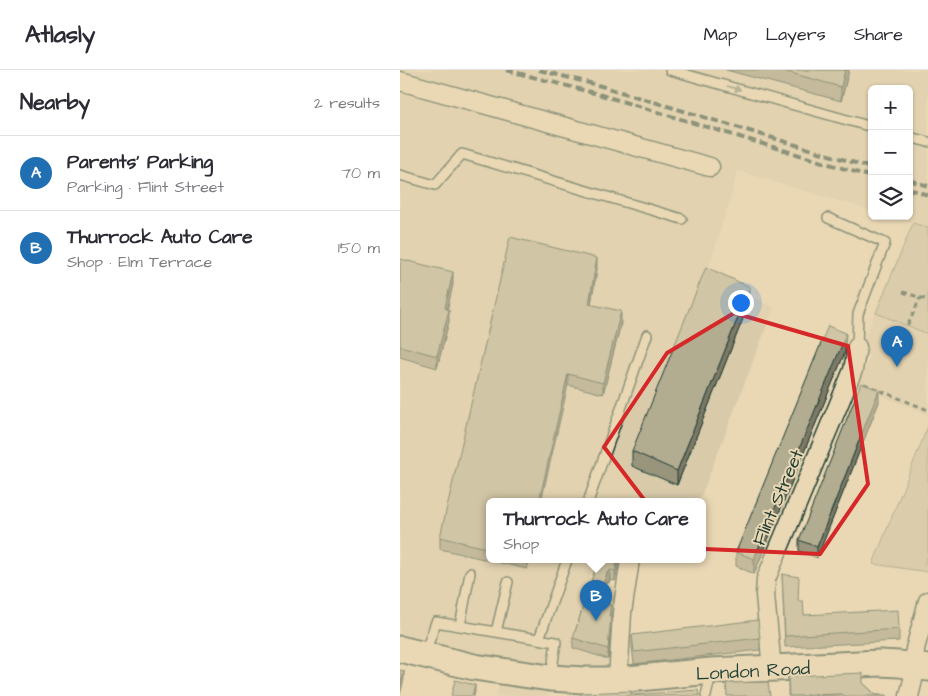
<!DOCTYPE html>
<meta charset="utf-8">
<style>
body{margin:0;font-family:"Architects Daughter",sans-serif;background:#f2f2f3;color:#2b2b33}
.controls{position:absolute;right:15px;top:15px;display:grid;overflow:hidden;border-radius:8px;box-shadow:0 1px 4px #0004}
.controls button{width:45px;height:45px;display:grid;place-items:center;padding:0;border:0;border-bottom:1px solid #e1e1e2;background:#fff;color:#2b2b33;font:25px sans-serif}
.you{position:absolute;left:340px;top:232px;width:18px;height:18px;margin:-12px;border:4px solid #fff;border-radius:50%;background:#1a73e8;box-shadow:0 0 0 8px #1a73e833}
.badge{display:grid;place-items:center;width:32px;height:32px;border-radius:50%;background:#1f6fb2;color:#fff;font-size:16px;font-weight:700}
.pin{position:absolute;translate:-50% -41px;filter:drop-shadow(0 1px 2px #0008)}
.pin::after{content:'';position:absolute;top:26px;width:18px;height:15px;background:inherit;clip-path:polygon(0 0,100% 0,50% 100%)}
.popup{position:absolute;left:86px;top:428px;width:220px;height:65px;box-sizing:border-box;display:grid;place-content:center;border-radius:8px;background:#fff;filter:drop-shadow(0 1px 4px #0005);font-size:16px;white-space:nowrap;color:#7c7c81}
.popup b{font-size:19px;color:#2b2b33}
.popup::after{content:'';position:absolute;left:50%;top:100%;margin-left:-10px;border:10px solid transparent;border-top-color:#fff}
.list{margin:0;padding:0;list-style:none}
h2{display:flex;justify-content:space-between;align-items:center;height:65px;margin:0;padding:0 20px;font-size:21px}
h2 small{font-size:16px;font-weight:400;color:#7c7c81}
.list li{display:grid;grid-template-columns:32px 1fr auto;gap:15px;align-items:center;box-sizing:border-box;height:75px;padding:0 20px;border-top:1px solid #e1e1e2}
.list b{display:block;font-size:19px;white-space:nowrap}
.list p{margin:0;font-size:16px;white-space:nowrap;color:#7c7c81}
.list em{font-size:16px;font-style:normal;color:#7c7c81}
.icon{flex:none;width:28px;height:28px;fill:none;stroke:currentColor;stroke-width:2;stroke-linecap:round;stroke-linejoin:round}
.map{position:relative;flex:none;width:528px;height:626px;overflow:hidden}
header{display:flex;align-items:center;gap:30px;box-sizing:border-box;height:70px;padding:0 25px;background:#fff;border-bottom:1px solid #e1e1e2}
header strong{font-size:24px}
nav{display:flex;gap:28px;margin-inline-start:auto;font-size:18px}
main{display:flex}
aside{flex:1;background:#fff}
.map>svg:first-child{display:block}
.built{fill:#d9cbaa}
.green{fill:#c9bfa0;stroke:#747e6a}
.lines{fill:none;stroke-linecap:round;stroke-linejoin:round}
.lane-casing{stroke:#1f3d34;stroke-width:12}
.street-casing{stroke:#1f3d34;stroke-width:21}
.secondary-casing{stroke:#1f3d34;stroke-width:29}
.path{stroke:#1f3d34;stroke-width:3;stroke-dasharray:5 4;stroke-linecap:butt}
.lane{stroke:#ead8b5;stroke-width:9}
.street{stroke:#ead8b5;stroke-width:18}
.secondary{stroke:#ead8b5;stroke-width:25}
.rail{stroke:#1f3d34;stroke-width:4;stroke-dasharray:8 4;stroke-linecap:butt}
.wall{fill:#99957d;stroke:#1f3d34}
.shaded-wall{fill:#7d7966;stroke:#1f3d34}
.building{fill:#b2ad91;stroke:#1f3d34}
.oneway{fill:#7a836e}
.marked{fill:none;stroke:#d62828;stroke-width:4;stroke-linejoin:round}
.labels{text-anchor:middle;stroke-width:4;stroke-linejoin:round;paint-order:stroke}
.street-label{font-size:19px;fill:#1f3d34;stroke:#ead8b5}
</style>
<header>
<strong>Atlasly</strong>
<nav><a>Map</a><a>Layers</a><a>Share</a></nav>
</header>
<main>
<aside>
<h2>Nearby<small>2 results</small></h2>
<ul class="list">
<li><span class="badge">A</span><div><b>Parents' Parking</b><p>Parking · Flint Street</p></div><em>70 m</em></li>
<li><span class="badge">B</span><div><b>Thurrock Auto Care</b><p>Shop · Elm Terrace</p></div><em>150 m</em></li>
</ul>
</aside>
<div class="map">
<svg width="528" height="626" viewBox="0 0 528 626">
<rect width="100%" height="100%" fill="#ead8b5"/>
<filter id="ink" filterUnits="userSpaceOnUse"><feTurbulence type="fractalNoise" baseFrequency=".02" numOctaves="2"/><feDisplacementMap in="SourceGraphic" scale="10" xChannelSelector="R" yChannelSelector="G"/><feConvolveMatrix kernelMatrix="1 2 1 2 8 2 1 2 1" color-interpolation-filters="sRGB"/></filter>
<g filter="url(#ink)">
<path class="built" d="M 0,0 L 528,0 L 528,345 L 458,316 L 470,286 L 459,281 L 513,153 L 490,146 L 509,146 L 509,19 L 472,19 L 472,141 L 337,101 L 333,120 L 306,207 L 374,237 L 299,432 L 90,432 L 90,490 L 196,490 L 190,508 L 225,520 L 218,610 L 150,608 L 148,626 L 96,626 L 103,602 L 0,578 Z"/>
<path class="green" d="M 513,153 L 528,158 L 528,264 L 476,243 Z
M 528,356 L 528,485 L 524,495 L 528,497 L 528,502 L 473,494 Z"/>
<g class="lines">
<defs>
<path id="lane" d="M 270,0 L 472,57
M 509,67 L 528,72
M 0,105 L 35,115 L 62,84 L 282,149
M 428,148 L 485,173 L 458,244 L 457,277
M 188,432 L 247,265
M 60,556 L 70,503
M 96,562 L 108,512
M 139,569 L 167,490
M 25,583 L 36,552 L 156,572 L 151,606
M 306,626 L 311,604"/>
<path id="street" d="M 0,11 L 310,97
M 372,599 L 365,525 L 366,509 L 453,300 L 457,277
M 218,610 L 222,543 L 230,490
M 509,626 L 513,610 L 515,579 L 528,531"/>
<path id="secondary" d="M 0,579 L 74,597 L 150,608 L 184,610 L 218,610 L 311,601 L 480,593 L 499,594 L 528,598"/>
</defs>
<use href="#lane" class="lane-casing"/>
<use href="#street" class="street-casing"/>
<use href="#secondary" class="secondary-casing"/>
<path class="path" d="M 503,222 L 528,230
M 508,255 L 520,228
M 464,314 L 528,340"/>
<use href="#lane" class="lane"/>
<use href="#street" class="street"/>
<use href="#secondary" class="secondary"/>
<path class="rail" d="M 106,0 L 198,24 L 472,107
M 139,0 L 201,16 L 472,98
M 509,110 L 528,116
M 509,119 L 528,125"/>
</g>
<path class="wall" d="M 326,0 L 449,0 L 441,31 Z
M 0,189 L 53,214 L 47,239 L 49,251 L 37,298 L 0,287 Z
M 197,199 L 191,234 L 221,253 L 203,324 L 168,315 L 90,432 L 90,490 L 129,490 L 127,499 L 40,479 L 40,467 Z
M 350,231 L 277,415 L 232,396 L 232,381 Z
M 446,278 L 445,282 L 354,504 L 336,496 L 336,482 Z
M 479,332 L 417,488 L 399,481 L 399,470 Z
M 198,490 L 218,490 L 218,496 L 215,511 L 210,510 L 209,513 L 207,513 L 201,532 L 211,546 L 208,589 L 173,578 L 173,568 Z
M 382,504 L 399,531 L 404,545 L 499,559 L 499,571 L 385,577 Z
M 232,565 L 360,568 L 360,580 L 234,594 L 232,577 Z
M 388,606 L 463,613 L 476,625 L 487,626 L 388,626 Z"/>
<path class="shaded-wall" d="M 445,0 L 449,0 L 441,31 L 441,17 Z
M 197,188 L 197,199 L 189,245 L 189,234 Z
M 53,202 L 53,214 L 45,250 L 45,238 Z
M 350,217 L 350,231 L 277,415 L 277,401 Z
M 49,240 L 49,251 L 37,298 L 37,286 Z
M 221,241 L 221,253 L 203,324 L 203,313 Z
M 446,263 L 445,282 L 354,504 L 354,489 Z
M 168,304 L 168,315 L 141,432 L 139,432 Z
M 479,320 L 479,332 L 417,488 L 417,477 Z
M 127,490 L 129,490 L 127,499 Z
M 217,490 L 218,490 L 218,496 L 215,511 L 215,501 Z
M 210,500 L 210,510 L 209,513 L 209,503 Z
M 207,502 L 207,513 L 198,541 L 198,531 Z
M 211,535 L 211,557 L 208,589 L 209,546 Z
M 4,601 L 4,609 L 0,625 L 0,617 Z
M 75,615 L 75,622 L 74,626 L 72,626 Z"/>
<path class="building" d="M 380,0 L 445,0 L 441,17 Z
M 110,167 L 197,188 L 189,234 L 221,241 L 203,313 L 168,304 L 139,432 L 90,432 L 90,479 L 40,467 Z
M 0,189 L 53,202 L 45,238 L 49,240 L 37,286 L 0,276 Z
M 306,197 L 350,217 L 277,401 L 232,381 Z
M 428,256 L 446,263 L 445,267 L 354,489 L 336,482 Z
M 461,313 L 479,320 L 417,477 L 399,470 Z
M 198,490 L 217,490 L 215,501 L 210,500 L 209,503 L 207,502 L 198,531 L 211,535 L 209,546 L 211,546 L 208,579 L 173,568 Z
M 382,504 L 399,507 L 398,531 L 403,531 L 404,545 L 498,540 L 499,559 L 385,566 Z
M 358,550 L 360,568 L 234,582 L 232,565 Z
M 0,600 L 4,601 L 0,617 Z
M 463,603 L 463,613 L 476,625 L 487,625 L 487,626 L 444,626 L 442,624 L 406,625 L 406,626 L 389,626 L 388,606 Z
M 55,610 L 75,615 L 72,626 L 51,626 Z
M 368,612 L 370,626 L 327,626 L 326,613 Z
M 298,620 L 299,626 L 181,626 L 181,623 L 231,621 L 231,625 Z"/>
<defs><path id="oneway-solid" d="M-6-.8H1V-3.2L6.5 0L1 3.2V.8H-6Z" transform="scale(1.25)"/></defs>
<use class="oneway" href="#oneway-solid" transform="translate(334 18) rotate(16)"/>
</g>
<path d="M0 0H528V626H0ZM 334,243 L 448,276 L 468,414 L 420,484 L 281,478 L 204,377 L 267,283 Z" fill="#ead8b5" fill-opacity=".55" fill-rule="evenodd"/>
<path class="marked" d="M 334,243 L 448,276 L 468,414 L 420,484 L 281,478 L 204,377 L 267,283 Z"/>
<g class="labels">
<g class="street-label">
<text transform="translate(377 427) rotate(-67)" y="7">Flint Street</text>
<text transform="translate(353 600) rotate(-3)" y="7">London Road</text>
</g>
</g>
</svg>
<div class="controls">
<button>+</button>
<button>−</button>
<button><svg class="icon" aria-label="layers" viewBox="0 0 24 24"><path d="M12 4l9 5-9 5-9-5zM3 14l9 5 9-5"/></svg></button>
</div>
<div class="you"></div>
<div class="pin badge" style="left:497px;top:297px">A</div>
<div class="pin badge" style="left:196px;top:551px">B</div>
<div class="popup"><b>Thurrock Auto Care</b>Shop</div>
</div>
</main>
